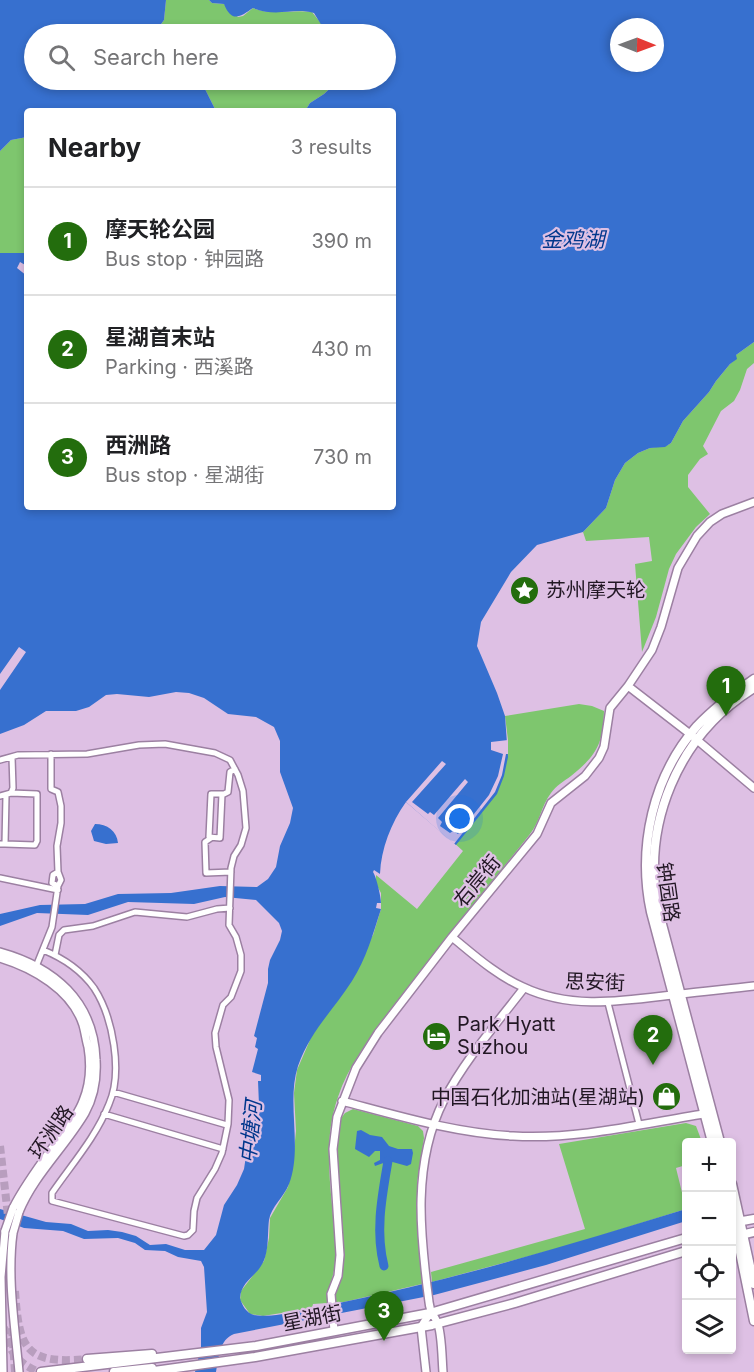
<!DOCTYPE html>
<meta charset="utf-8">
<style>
body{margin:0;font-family:Inter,"Noto Sans SC",sans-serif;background:#f2f2f2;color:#202124}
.controls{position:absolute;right:18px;bottom:18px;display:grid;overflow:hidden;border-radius:6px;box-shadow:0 3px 9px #0003}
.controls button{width:54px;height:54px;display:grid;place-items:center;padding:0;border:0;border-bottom:2px solid #e0e0e0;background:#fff;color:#202124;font:30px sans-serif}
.compass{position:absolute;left:610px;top:18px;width:54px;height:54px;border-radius:50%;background:#fff;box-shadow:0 3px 9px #0003;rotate:91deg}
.you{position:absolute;left:460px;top:819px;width:21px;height:21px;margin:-15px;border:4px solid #fff;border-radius:50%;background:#1a73e8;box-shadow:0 0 0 9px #1a73e833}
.badge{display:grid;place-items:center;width:39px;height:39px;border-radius:50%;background:#236d0d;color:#fff;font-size:20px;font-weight:700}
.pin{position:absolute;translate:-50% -50px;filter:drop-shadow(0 2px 3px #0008)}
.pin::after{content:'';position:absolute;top:32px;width:21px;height:18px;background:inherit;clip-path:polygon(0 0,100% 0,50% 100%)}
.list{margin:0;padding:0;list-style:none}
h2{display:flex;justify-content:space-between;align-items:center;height:78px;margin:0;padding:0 24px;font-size:26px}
h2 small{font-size:20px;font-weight:400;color:#757577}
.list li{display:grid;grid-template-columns:39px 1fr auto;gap:18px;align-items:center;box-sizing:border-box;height:108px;padding:0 24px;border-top:2px solid #e0e0e0}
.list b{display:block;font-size:22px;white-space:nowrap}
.list p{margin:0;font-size:20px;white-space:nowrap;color:#757577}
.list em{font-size:20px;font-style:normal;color:#757577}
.icon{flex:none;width:33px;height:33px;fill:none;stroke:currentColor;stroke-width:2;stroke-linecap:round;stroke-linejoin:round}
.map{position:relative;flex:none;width:754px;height:1372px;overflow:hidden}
.search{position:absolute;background:#fff;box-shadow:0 3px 9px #0003;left:24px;top:24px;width:372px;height:66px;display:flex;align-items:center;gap:15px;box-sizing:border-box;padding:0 21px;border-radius:33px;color:#757577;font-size:22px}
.panel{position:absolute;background:#fff;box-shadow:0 3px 9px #0003;left:24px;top:108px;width:372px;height:402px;border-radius:6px}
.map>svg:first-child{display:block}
.green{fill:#7ec66e}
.water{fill:#3770cf;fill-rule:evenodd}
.pier{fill:#dec0e4}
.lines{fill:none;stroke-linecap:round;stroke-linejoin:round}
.river{stroke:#3770cf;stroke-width:9}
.primary-tunnel{stroke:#b89ebe;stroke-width:8;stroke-dasharray:8 4;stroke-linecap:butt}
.minor-casing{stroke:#9c80a2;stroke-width:8}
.tertiary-casing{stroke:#9c80a2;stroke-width:10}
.primary-casing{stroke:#9c80a2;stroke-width:11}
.minor{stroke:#fff;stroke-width:5}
.tertiary{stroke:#fff;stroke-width:7}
.primary{stroke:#fff;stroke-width:8}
.tertiary-bridge-casing{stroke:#9c80a2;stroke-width:10;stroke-linecap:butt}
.tertiary-bridge{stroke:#fff;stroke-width:7}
.labels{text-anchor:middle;stroke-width:4.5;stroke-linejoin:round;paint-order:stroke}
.poi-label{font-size:20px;fill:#221724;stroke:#dec0e4;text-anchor:start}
.street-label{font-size:20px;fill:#221724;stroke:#dec0e4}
.water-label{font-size:21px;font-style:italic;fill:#00378c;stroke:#dec0e4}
</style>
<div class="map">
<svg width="754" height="1372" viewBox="0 0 754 1372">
<rect width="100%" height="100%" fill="#dec0e4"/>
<path class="green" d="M 166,0 L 209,0 L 212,3 L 224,4 L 238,17 L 243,16 L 253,8 C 273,16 291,9 312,12 L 328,32 L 336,34 L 154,34 L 164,20 Z
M 204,80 L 339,80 L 324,94 L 310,103 L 305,111 L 216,111 L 205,89 Z
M 27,137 L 27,253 L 0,253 L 0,151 L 11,140 Z
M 754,342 L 754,363 L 747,369 L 740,390 L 734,401 L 721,411 L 703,446 L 708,454 L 700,459 L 688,475 L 688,487 L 710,514 L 696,527 L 676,554 L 669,569 L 656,617 L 642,652 L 635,564 L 652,561 L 649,537 L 586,541 L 583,532 L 606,508 L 615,480 L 625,463 L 638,453 L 650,448 L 668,445 L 671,443 L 683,421 L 709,392 L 716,381 L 730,364 L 736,359 L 736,355 Z
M 579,704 L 592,706 L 604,711 C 603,744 597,755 571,776 C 564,781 556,786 551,793 C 541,806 540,822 530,834 C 485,891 438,946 395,1005 C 374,1033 349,1063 338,1097 C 320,1148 334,1201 336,1254 C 336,1272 328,1286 328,1303 L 313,1304 L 312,1308 L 263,1316 L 250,1314 L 240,1300 L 241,1291 L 264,1261 L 269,1238 L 270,1218 L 288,1187 L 292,1170 L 296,1131 L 294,1093 L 297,1070 L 313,1033 L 373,935 L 381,909 L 381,893 L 376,884 L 376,875 L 417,909 L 463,851 L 452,841 L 508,740 L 505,716 Z
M 353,1109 L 418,1126 L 423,1131 L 424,1138 L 417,1183 L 422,1284 L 344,1302 L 334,1302 C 333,1289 341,1278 342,1265 L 335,1161 L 339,1121 L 345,1113 Z
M 686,1123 L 696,1126 L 702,1142 L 686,1142 L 686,1165 L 676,1168 L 686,1209 L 574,1244 L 432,1282 L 431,1272 L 585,1229 L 559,1144 Z"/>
<path class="water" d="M 0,0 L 166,0 L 164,20 L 154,34 L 34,34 L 34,80 L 204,80 L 205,89 L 216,111 L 27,111 L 27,137 L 11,140 L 0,151 Z
M 209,0 L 754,0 L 754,342 L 736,355 L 737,359 L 730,364 L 716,381 L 709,392 L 683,421 L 671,443 L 665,447 L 650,448 L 638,453 L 625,463 L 615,480 L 606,508 L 583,532 L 537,545 L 511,572 L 481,622 L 477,646 L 497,693 L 505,716 L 508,757 L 504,776 L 497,794 L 456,845 L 406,802 C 391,823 381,849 380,874 L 374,870 L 373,872 C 376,876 381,896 381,903 L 377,903 L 376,908 L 381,909 C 373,934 366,959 352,981 C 332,1012 311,1030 298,1066 C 286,1103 303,1147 289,1184 C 284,1197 271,1207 269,1220 C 267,1236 270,1255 259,1269 C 251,1279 241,1284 240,1298 C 242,1305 246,1313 254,1315 C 271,1319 320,1307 339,1303 C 457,1279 572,1244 686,1209 L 686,1221 L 546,1265 L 434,1295 L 234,1334 C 219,1340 219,1357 216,1372 L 195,1372 L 201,1347 L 201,1328 L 207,1312 L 204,1267 L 201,1261 L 178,1257 L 165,1251 L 145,1250 L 135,1243 L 118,1238 L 84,1239 L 63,1231 L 24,1228 L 0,1219 L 0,1209 L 46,1222 L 71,1224 L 88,1231 L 108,1230 L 122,1232 L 136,1236 L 150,1245 L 166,1244 L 185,1250 L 204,1250 L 216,1235 L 224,1205 L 237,1185 L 244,1169 L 248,1143 L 259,1105 L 258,1081 L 261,1081 L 261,1075 L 252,1072 L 258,1049 L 255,1047 L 257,1038 L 254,1036 L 268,983 L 268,969 L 270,960 L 280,940 L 282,931 L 279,923 L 256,900 L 225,897 L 194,904 L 128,902 L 88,915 L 37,913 L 0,926 L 0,914 L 40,905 L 85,904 L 118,894 L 171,893 L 220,886 L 257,887 L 268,879 L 276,867 L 280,846 L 290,823 L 293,808 L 280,772 L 280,741 L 274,727 L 256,717 L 228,714 L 204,698 L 189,693 L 176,692 L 149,697 L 117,694 L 106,695 L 89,707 L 76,711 L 46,711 L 24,725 L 0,734 L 0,253 L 27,253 L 27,266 L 20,262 L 17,268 L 27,276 L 27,507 L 393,507 L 393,111 L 305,111 L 310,103 L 324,94 L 339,80 L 386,80 L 386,34 L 336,34 C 323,31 321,24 314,13 C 292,7 278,18 253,8 C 241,16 232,24 224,4 L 212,3 ZM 619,27 L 655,27 L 655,63 L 619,63 Z
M 95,824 C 107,824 117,831 118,843 L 106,844 L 94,841 L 91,831 Z
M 361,1130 L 370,1135 L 382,1137 L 389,1146 L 398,1149 L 412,1149 L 413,1153 L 411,1164 L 407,1166 L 389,1161 L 375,1166 L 374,1163 L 380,1160 L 380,1151 L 375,1151 L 369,1157 L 355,1149 L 357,1131 Z"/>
<path class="pier" d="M 19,647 L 26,652 L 0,690 L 0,674 Z
M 508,740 L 508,754 L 506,754 L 502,775 L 495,792 L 454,844 L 406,802 L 442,761 L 446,764 L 412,802 L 428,814 L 430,812 L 434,815 L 465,779 L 468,782 L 438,818 L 442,822 L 440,826 L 450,833 L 453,831 L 458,834 L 489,795 L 498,776 L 503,754 L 491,750 L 491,742 Z"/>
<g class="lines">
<path class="river" d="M 384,1266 C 375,1231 382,1196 388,1161"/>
<path class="primary-tunnel" d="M 0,1146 L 11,1242
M 6,1241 L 8,1276
M 15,1291 C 19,1348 25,1365 87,1359
M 4,1327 C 8,1350 17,1363 39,1372
M 12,1328 L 15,1372"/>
<defs>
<path id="minor" d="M 0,760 L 18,755 L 87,754 L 139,745 L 165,744 L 215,753 L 230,760 L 238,775 L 243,791 L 246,828 L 241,845 L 234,856 L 231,868 L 229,925 L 236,937 L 241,955 L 241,971 L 231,997 L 223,1005 L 215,1033 L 216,1047 L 229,1100 L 228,1124 L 222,1153 L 215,1169 L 197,1198 L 194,1211 L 193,1230 L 188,1235 L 184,1236 L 52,1201 L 52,1193 C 72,1164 96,1137 109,1104 C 123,1072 113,1017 94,988 C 81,970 63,958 43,950
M 222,794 L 220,838 L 209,837 L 211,794 L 224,794 L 228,792 L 230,772 L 235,769
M 0,796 L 11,793 L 13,788 L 12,757
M 211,838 L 205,842 L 206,873 L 231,872
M 0,844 L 5,844 L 6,796
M 5,844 L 35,845 L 37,841 L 37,794 L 11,793
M 0,878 L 58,890
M 58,886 L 52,883 L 53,875 L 58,872
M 55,955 L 59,935 L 64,930 L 93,926 L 135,912 L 187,917 L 217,909 L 230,908
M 35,969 L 52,927 L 58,886 L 61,880 L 58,872 L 57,846 L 61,823 L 61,806 L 58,792 L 51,789 L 51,754
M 608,1003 L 639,1124
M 113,1092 L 227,1125
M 104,1114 L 223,1149"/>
<path id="tertiary" d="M 628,686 L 690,734 L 754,788
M 452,937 C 474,955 496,975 523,987 C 573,1011 628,1000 681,994 C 705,991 730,989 754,986
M 0,952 C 54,967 94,1001 96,1060 C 97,1077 94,1097 85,1113 C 65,1147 34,1175 19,1212
M 0,958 C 33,968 72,990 83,1025 C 85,1032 86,1040 88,1047 C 91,1065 90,1084 83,1101 C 78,1115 67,1128 58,1140 C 42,1162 25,1184 13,1208
M 342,1101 C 399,1116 455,1133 513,1136 C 579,1140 645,1123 709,1113
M 13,1233 C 7,1278 15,1326 19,1372
M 334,1331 L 331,1294 L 338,1276 L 340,1255 L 333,1149 L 337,1117 L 356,1068 L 378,1033 L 452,937 L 537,834 L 551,803 L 585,776 L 599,758 L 604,747 L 610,708 L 628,686 L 652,650 L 661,627 L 678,568 L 697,536 L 710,522 L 722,514 L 754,502
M 3,1372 L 1,1277 L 5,1231
M 426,1372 L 421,1327 L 430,1313
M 443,1372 C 442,1361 442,1331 437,1322 C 433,1313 430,1313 429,1302 C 420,1234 412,1163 444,1100 C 464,1061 497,1023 524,988"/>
<path id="primary" d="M 712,1142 L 651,912 C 637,847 653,776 697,726 C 714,708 734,693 754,679
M 720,1142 L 659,913 C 640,825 678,735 754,688
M 732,1184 L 754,1284
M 732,1213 L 754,1321
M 737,1222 L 754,1219
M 732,1237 L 754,1232
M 87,1359 L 152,1354
M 41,1372 L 256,1346 L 430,1313 L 686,1238
M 114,1372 L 152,1368
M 147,1372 L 255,1357 L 432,1325 L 515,1303 L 686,1251"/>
</defs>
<use href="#minor" class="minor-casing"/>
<use href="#tertiary" class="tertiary-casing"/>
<use href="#primary" class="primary-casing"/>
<use href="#minor" class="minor"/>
<use href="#tertiary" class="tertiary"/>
<use href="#primary" class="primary"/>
<defs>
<path id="tertiary-bridge" d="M 5,1231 L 13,1208
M 13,1233 L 19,1212"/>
</defs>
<use href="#tertiary-bridge" class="tertiary-bridge-casing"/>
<use href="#tertiary-bridge" class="tertiary-bridge"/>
</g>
<defs>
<symbol id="sight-disc" viewBox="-11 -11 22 22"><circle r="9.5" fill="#236d0d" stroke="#dec0e4"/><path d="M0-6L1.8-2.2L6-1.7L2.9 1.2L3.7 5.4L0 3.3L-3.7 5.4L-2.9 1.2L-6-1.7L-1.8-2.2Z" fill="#fff"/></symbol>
<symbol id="hotel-disc" viewBox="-11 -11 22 22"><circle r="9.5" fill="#236d0d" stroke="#dec0e4"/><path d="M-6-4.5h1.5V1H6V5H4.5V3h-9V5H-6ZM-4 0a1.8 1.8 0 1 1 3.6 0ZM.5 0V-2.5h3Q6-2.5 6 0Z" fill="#fff"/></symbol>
<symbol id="shop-disc" viewBox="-11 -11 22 22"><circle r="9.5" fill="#236d0d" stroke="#dec0e4"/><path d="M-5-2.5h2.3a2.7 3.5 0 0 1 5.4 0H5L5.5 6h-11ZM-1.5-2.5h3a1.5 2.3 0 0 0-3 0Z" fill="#fff"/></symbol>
</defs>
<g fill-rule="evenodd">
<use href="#sight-disc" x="508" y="574" width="33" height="33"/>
<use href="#hotel-disc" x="420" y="1020" width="33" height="33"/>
<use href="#shop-disc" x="650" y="1080" width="33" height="33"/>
</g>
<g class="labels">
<g class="poi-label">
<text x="546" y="597">苏州摩天轮</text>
<text x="457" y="1031">Park Hyatt<tspan x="457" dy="23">Suzhou</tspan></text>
<text x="645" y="1104" text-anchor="end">中国石化加油站(星湖站)</text>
</g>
<g class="street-label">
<text transform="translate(477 881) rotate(-50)" y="7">右岸街</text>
<text transform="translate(668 892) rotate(82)" y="7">钟园路</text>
<text transform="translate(595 982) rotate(2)" y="7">思安街</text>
<text transform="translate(51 1132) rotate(-55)" y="7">环洲路</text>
<text transform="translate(312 1318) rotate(-11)" y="7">星湖街</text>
</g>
<g class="water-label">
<text x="573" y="247">金鸡湖</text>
<text transform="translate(251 1132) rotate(-84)" y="7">中塘河</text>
</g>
</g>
</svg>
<div class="controls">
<button>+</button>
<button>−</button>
<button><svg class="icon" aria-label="locate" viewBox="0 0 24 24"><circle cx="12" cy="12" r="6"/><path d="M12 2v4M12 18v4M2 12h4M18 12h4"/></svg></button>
<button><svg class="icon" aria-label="layers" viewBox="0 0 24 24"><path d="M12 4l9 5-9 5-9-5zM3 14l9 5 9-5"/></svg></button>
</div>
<svg class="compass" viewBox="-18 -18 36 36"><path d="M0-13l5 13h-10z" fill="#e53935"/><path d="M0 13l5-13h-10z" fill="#757577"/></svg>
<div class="you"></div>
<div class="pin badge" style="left:726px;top:716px">1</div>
<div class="pin badge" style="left:653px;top:1065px">2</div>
<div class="pin badge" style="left:384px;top:1341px">3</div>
<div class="search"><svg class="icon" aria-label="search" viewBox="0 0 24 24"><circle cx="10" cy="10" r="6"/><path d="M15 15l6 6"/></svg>Search here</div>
<section class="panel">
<h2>Nearby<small>3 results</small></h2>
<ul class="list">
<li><span class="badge">1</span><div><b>摩天轮公园</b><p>Bus stop · 钟园路</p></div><em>390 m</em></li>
<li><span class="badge">2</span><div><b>星湖首末站</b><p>Parking · 西溪路</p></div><em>430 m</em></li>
<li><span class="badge">3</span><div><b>西洲路</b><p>Bus stop · 星湖街</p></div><em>730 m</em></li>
</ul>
</section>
</div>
